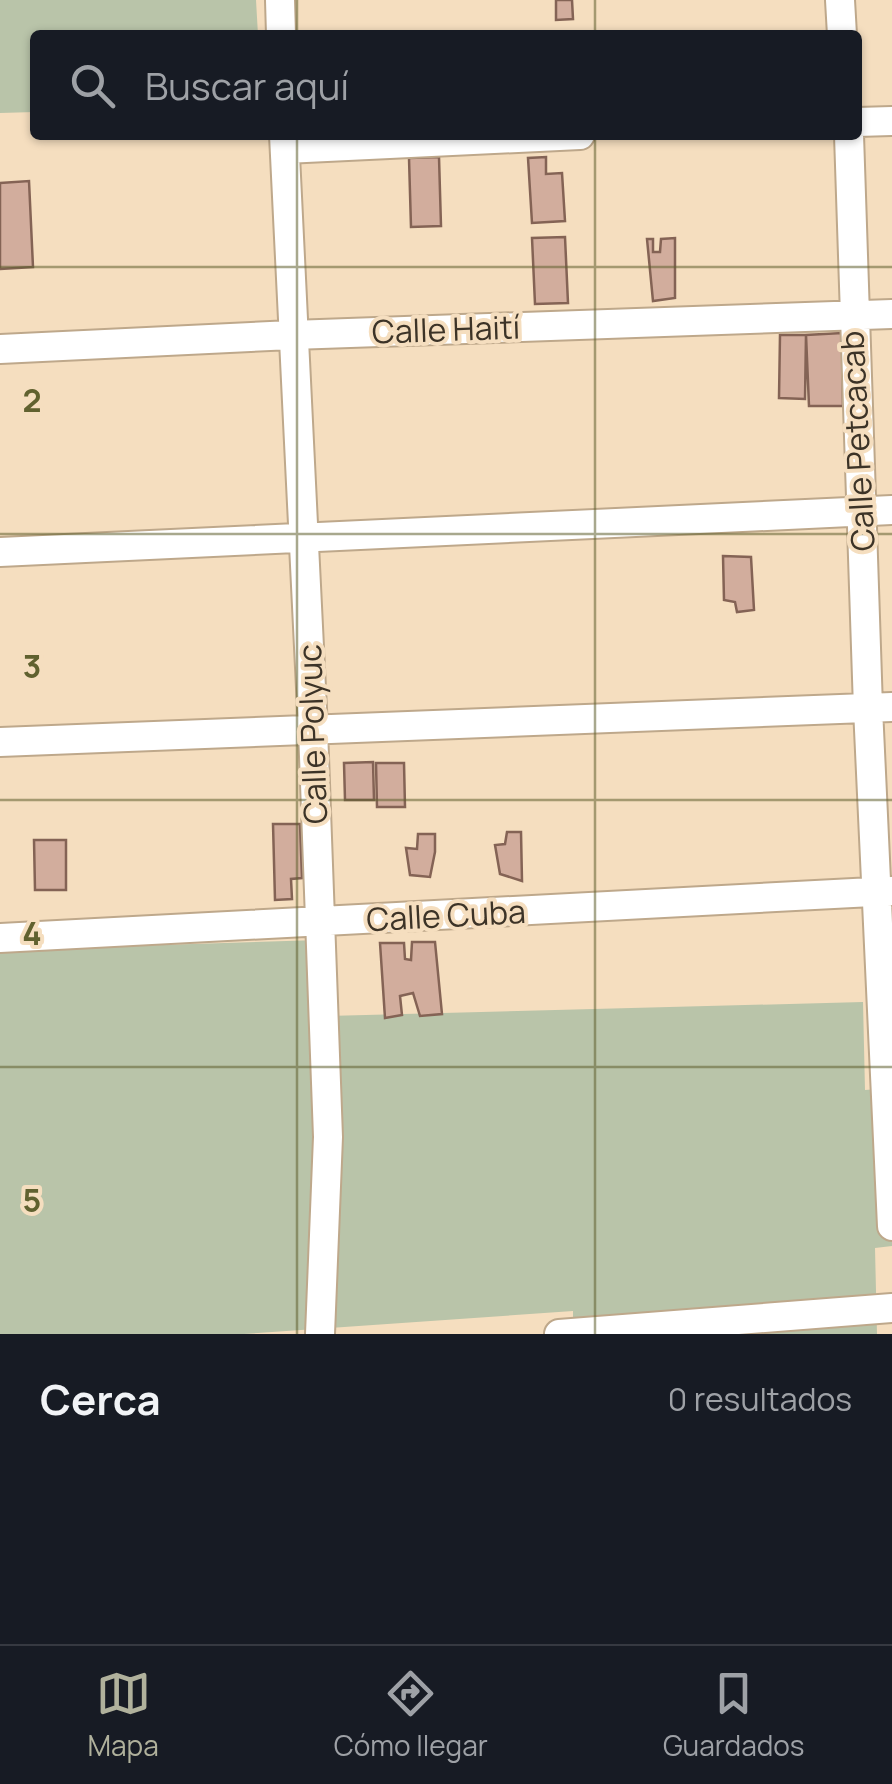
<!DOCTYPE html>
<html lang="es">
<meta charset="utf-8">
<style>
body{margin:0;font-family:Manrope,sans-serif;background:#20242c;color:#f1f3f6}
.list{margin:0;padding:0;list-style:none}
h2{display:flex;justify-content:space-between;align-items:center;height:130px;margin:0;padding:0 40px;font-size:42px}
h2 small{font-size:32px;font-weight:400;color:#9ea1a6}
.icon{flex:none;width:55px;height:55px;fill:none;stroke:currentColor;stroke-width:2;stroke-linecap:round;stroke-linejoin:round}
.map{position:relative;flex:none;width:892px;height:1334px;overflow:hidden}
.search{position:absolute;background:#171b24;box-shadow:0 2px 8px #0004;left:30px;right:30px;top:30px;height:110px;display:flex;align-items:center;gap:25px;box-sizing:border-box;padding:0 35px;border-radius:10px;color:#9ea1a6;font-size:38px}
.sheet{height:310px;background:#171b24}
nav{display:flex;justify-content:space-around;align-items:center;box-sizing:border-box;height:140px;border-top:2px solid #363941;background:#171b24;font-size:28px;color:#9ea1a6}
nav a{display:grid;justify-items:center;gap:5px}
nav .on{color:#b0b19c}
.map>svg:first-child{display:block}
.green{fill:#b9c4a9}
.building{fill:#d2ad9d;stroke:#846355;stroke-width:2.5}
.lines{fill:none;stroke-linecap:round;stroke-linejoin:round}
.minor-casing{stroke:#bea88b;stroke-width:32}
.minor{stroke:#fff;stroke-width:28}
.grid{fill:none;stroke:#60612f;stroke-width:2.5;stroke-opacity:0.55}
.labels{text-anchor:middle;stroke-width:8;stroke-linejoin:round;paint-order:stroke}
.street-label{font-size:32px;fill:#3c3327;stroke:#f5debf}
.grid-label{font-size:32px;text-anchor:middle;font-weight:bold;fill:#60612f;stroke:#f5debf;stroke-width:8;stroke-linejoin:round;paint-order:stroke}
</style>
<div class="map">
<svg width="892" height="1334" viewBox="0 0 892 1334">
<rect width="100%" height="100%" fill="#f5debf"/>
<path class="green" d="M 0,0 L 256,0 L 258,35 L 35,35 L 35,112 L 0,113 Z
M 319,940 L 327,1016 L 863,1002 L 865,1090 L 892,1088 L 892,1246 L 875,1248 L 877,1334 L 573,1334 L 573,1311 L 244,1334 L 0,1334 L 0,950 Z"/>
<path class="building" d="M 556,0 L 572,0 L 573,19 L 556,20 Z
M 439,157 L 441,226 L 411,227 L 409,158 Z
M 546,157 L 546,174 L 562,173 L 565,221 L 532,223 L 528,158 Z
M 29,181 L 33,267 L 0,269 L 0,183 Z
M 565,237 L 568,303 L 535,304 L 532,238 Z
M 675,238 L 675,298 L 653,301 L 647,239 L 653,239 L 653,252 L 660,252 L 661,239 Z
M 842,333 L 843,406 L 809,406 L 806,335 Z
M 780,335 L 806,335 L 805,399 L 779,398 Z
M 723,556 L 751,557 L 754,610 L 737,612 L 735,602 L 724,600 Z
M 373,762 L 374,800 L 345,800 L 344,763 Z
M 376,763 L 404,763 L 405,807 L 377,807 Z
M 273,824 L 300,824 L 302,878 L 291,879 L 292,899 L 275,900 Z
M 507,832 L 521,832 L 522,881 L 500,874 L 495,845 L 505,844 Z
M 418,834 L 435,834 L 435,852 L 430,877 L 410,875 L 406,848 L 417,849 Z
M 34,840 L 66,840 L 66,890 L 35,890 Z
M 412,942 L 435,942 L 442,1014 L 420,1016 L 413,993 L 400,996 L 402,1015 L 385,1018 L 380,943 L 404,943 L 405,959 L 411,960 Z"/>
<g class="lines">
<defs>
<path id="minor" d="M 280,0 L 281,35
M 840,0 L 842,35
M 857,122 L 892,121
M 284,135 L 313,729 L 328,1137 L 320,1334
M 849,135 L 868,708 L 892,1226
M 285,149 L 580,135
M 0,349 L 292,335 L 892,314
M 0,552 L 892,510
M 0,742 L 892,707
M 0,938 L 892,891
M 559,1334 L 892,1308"/>
</defs>
<use href="#minor" class="minor-casing"/>
<use href="#minor" class="minor"/>
</g>
<path class="grid" d="M 297,0 L 297,35M 595,0 L 595,35M 297,135 L 297,1334M 595,135 L 595,1334M 0,267 L 892,267M 0,534 L 892,534M 0,800 L 892,800M 0,1067 L 892,1067"/>
<g class="labels">
<g class="street-label">
<text transform="translate(446 330) rotate(-2)" y="11">Calle Haití</text>
<text transform="translate(858 441) rotate(-93)" y="11">Calle Petcacab</text>
<text transform="translate(313 734) rotate(-92)" y="11">Calle Polyuc</text>
<text transform="translate(446 916) rotate(-3)" y="11">Calle Cuba</text>
</g>
</g>
<g class="grid-label">
<text x="32" y="412">2</text>
<text x="32" y="678">3</text>
<text x="32" y="945">4</text>
<text x="32" y="1212">5</text>
</g>
</svg>
<div class="search"><svg class="icon" aria-label="search" viewBox="0 0 24 24"><circle cx="10" cy="10" r="6"/><path d="M15 15l6 6"/></svg>Buscar aquí</div>
</div>
<section class="sheet">
<h2>Cerca<small>0 resultados</small></h2>
<ul class="list">
</ul>
</section>
<nav>
<a class="on"><svg class="icon" aria-label="map" viewBox="0 0 24 24"><path d="M3 6l6-2 6 2 6-2v14l-6 2-6-2-6 2zM9 4v14M15 6v14"/></svg>Mapa</a>
<a><svg class="icon" aria-label="directions" viewBox="0 0 24 24"><path d="M12 3l9 9-9 9-9-9zM9 14v-3h6M13 9l2 2-2 2"/></svg>Cómo llegar</a>
<a><svg class="icon" aria-label="saved" viewBox="0 0 24 24"><path d="M7 4h10v16l-5-4-5 4z"/></svg>Guardados</a>
</nav>
